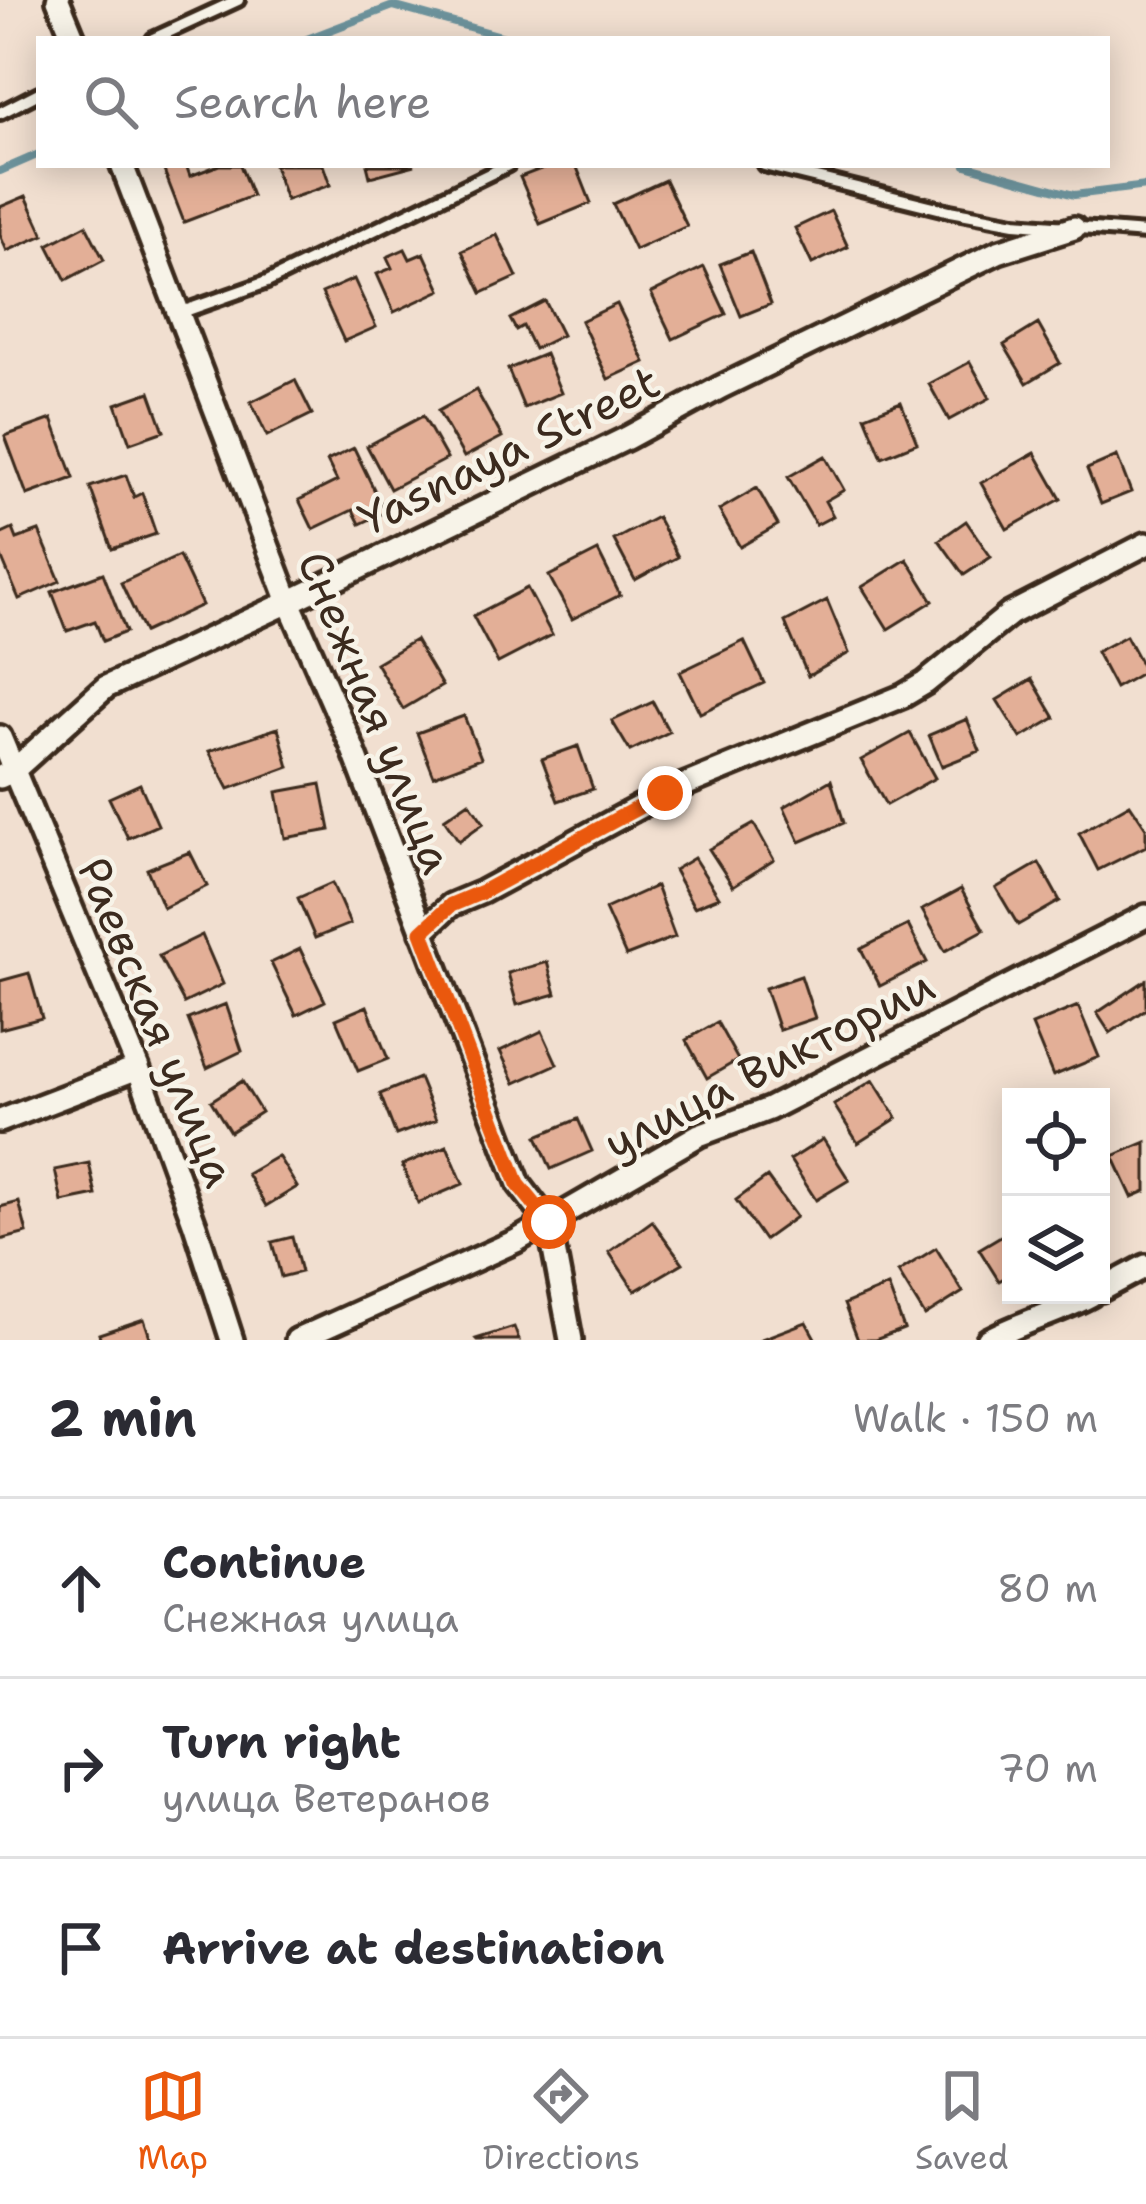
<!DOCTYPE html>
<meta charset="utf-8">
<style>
body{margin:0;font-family:"Shantell Sans",sans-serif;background:#f7f7f7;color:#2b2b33}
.controls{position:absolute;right:36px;bottom:36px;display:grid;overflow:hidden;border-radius:0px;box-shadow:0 6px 30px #0003}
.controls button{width:108px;height:108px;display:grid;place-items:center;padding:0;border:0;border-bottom:3px solid #e1e1e2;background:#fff;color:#2b2b33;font:60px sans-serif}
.stop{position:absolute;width:36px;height:36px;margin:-27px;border:9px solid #ea580c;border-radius:50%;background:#fff}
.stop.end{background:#ea580c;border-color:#fff;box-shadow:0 3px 12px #0008}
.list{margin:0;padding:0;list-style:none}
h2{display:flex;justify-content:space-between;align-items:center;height:156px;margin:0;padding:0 48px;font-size:51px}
h2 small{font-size:39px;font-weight:400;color:#7c7c81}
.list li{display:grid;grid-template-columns:78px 1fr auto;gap:36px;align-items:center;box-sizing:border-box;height:180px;padding:0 48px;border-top:3px solid #e1e1e2}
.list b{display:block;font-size:45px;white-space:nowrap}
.list p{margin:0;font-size:39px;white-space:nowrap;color:#7c7c81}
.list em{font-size:39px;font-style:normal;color:#7c7c81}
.icon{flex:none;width:66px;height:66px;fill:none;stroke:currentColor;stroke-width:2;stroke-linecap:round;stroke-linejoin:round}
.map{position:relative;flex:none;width:1146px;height:1340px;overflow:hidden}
.search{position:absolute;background:#fff;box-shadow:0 6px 30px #0003;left:36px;right:36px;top:36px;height:132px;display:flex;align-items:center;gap:30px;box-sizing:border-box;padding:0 42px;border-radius:0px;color:#7c7c81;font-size:45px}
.sheet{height:696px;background:#fff}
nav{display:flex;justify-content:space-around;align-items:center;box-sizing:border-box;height:168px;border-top:3px solid #e1e1e2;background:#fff;font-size:33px;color:#7c7c81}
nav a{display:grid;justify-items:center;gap:6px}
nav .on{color:#ea580c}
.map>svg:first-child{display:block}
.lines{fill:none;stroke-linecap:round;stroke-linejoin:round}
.stream{stroke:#6c929b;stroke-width:8}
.building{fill:#e3af97;stroke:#3b2a1e;stroke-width:3}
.service-casing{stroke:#3b2a1e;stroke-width:20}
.minor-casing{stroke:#3b2a1e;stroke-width:30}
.service{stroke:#f7f3e8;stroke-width:10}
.minor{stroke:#f7f3e8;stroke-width:21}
.route{stroke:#ea580c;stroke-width:15}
.labels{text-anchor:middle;stroke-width:9;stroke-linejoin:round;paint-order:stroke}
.street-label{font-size:45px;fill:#3b2a1e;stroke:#f7f3e8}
</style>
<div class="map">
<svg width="1146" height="1340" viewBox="0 0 1146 1340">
<rect width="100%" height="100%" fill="#f1dfd0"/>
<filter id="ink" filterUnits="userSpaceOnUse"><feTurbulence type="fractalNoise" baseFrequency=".00833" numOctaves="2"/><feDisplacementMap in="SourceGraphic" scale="24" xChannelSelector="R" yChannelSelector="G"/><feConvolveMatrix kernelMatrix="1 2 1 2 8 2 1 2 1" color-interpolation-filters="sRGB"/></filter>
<g filter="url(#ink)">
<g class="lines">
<path class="stream" d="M 307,39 L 393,6 L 512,39
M 966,165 L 1074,195 L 1146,186
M 0,171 L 39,154"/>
</g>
<path class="building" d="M 172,165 L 186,165 L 190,176 L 219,165 L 240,165 L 252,196 L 184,222 L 163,168 Z
M 274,165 L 323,165 L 330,185 L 286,200 Z
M 367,165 L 415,165 L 370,177 Z
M 551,165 L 576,165 L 591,203 L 540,224 L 520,177 Z
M 665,180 L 687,226 L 635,250 L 613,204 Z
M 26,196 L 44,235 L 7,251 L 0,235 L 0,207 Z
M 831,211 L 848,247 L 812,264 L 795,228 Z
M 86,225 L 104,260 L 66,280 L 48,245 Z
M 497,235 L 517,277 L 482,293 L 462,251 Z
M 405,249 L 410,259 L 424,253 L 441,290 L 394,312 L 377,274 L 392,268 L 387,257 Z
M 751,252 L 771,304 L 741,316 L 720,264 Z
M 704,267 L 726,314 L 673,339 L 651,293 Z
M 354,279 L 376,327 L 344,341 L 322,293 Z
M 545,301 L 562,335 L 534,349 L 523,326 L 516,330 L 510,319 Z
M 617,304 L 645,362 L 608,379 L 581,321 Z
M 1038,324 L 1060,363 L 1027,383 L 1004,345 Z
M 545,354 L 561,393 L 524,408 L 508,369 Z
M 970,362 L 990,398 L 949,420 L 929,384 Z
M 295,380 L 312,414 L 267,436 L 251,402 Z
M 476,390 L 502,437 L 464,457 L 438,411 Z
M 150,392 L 164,431 L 130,443 L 116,404 Z
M 901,402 L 917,443 L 882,457 L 865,416 Z
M 423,416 L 447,459 L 390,489 L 367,446 Z
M 52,419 L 74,478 L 27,495 L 5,436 Z
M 354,448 L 385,512 L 360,524 L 353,510 L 313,529 L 299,500 L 337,481 L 327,461 Z
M 1035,453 L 1061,499 L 1007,529 L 981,483 Z
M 825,456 L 844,490 L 825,501 L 833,516 L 816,525 L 788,477 Z
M 1117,456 L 1131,492 L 1101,504 L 1087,469 Z
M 126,475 L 134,497 L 142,493 L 156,534 L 112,549 L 90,487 Z
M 757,488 L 778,525 L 740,547 L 719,510 Z
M 657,517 L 678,557 L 635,580 L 614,540 Z
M 966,521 L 991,557 L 964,575 L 939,540 Z
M 13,529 L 17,539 L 39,531 L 60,581 L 19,599 L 0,554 L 0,535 Z
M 598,551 L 620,595 L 572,619 L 549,576 Z
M 179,556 L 202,605 L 144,632 L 121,583 Z
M 907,559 L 933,601 L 888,629 L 862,587 Z
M 103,573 L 126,632 L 103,641 L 95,621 L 67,631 L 52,592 Z
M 527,588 L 552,635 L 498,663 L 473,616 Z
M 827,600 L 849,653 L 808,676 L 785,622 Z
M 1126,636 L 1145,671 L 1115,688 L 1096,652 Z
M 415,640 L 442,686 L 403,709 L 376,663 Z
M 744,641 L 764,683 L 700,713 L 680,672 Z
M 1032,679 L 1055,718 L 1021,738 L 997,700 Z
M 653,702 L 669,732 L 630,751 L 612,721 Z
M 464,716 L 481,758 L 434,776 L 417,733 Z
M 967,719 L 980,751 L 942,766 L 929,735 Z
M 278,728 L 289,767 L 229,789 L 209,751 Z
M 910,733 L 935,778 L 886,805 L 861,760 Z
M 578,746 L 593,789 L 558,801 L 542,759 Z
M 831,780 L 844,823 L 800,842 L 784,807 Z
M 140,784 L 158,825 L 128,838 L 109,798 Z
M 321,784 L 330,830 L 285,838 L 277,792 Z
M 469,802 L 484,823 L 459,841 L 444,819 Z
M 1130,804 L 1146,828 L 1146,846 L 1098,870 L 1079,833 Z
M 754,824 L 774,860 L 733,886 L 709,849 Z
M 190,852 L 207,886 L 163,908 L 147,869 Z
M 694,858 L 719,897 L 694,907 L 674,870 Z
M 1039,863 L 1060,901 L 1018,925 L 996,888 Z
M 332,883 L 350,924 L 315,938 L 298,898 Z
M 656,886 L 675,937 L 626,956 L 605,909 Z
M 961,889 L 984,930 L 945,951 L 922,910 Z
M 908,925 L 927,962 L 880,986 L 861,949 Z
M 202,935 L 223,984 L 184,1003 L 159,956 Z
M 300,949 L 325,1001 L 296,1015 L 271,963 Z
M 547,962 L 556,994 L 517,1005 L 508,973 Z
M 29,973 L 42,1018 L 0,1029 L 0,981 Z
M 801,976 L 815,1018 L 779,1030 L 765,988 Z
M 1146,980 L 1146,1009 L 1110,1033 L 1097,1013 Z
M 226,1004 L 242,1051 L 207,1068 L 188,1019 Z
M 367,1006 L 388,1059 L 358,1071 L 336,1019 Z
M 1078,1006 L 1099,1057 L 1053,1076 L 1032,1025 Z
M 717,1022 L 738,1060 L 707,1078 L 686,1040 Z
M 542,1031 L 557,1064 L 515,1083 L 500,1051 Z
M 419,1078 L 436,1120 L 396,1135 L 380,1094 Z
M 873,1080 L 897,1118 L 858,1143 L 834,1105 Z
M 242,1081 L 261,1112 L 230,1132 L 211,1101 Z
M 578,1119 L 592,1151 L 551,1169 L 537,1136 Z
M 823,1139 L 849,1180 L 816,1200 L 790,1160 Z
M 1146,1142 L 1146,1191 L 1132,1197 L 1113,1156 Z
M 447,1146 L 463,1184 L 418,1203 L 402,1165 Z
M 278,1156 L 297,1187 L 266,1206 L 247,1174 Z
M 89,1163 L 96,1195 L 62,1202 L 55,1170 Z
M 767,1177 L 796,1217 L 764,1240 L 736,1200 Z
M 19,1202 L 27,1233 L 0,1240 L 0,1207 Z
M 652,1221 L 683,1263 L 635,1291 L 609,1252 Z
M 1011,1230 L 1011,1274 L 999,1281 L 979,1249 Z
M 292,1237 L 301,1272 L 281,1277 L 272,1242 Z
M 936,1248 L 963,1292 L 925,1316 L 898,1272 Z
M 888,1286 L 904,1329 L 875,1340 L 858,1340 L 844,1304 Z
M 144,1319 L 151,1340 L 101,1340 L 99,1334 Z
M 806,1322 L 816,1340 L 759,1340 Z
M 514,1327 L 519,1340 L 477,1340 L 476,1339 Z"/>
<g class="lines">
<defs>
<path id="service" d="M 153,39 L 238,0
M 0,113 L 39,93
M 764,165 L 950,211 L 1015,223 L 1146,233
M 179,313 L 267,282 L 508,165"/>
<path id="minor" d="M 58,0 L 74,39
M 122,165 L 289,602 L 351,744 L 519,1184 L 549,1223 L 571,1340
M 0,737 L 138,1068 L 195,1225 L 232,1340
M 0,777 L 13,771 L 106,687 L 289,602 L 627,438 L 721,387 L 998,252 L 1074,228
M 422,932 L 451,905 L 482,892 L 665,793 L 903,696 L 925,683 L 1010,614 L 1146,544
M 0,1121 L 138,1068
M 1101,1290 L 1146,1266
M 297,1340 L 516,1241 L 699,1135 L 769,1109 L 1146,916
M 988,1340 C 1021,1322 1058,1313 1091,1295"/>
</defs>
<use href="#service" class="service-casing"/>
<use href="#minor" class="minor-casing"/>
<use href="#service" class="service"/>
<use href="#minor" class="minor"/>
</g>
</g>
<g class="lines" filter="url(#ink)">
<path class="route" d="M 549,1222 L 518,1184 L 422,932 L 451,905 L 482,892 L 665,793"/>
</g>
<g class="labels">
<g class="street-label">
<text transform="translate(509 450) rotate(-26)" y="16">Yasnaya Street</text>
<text transform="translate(376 712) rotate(68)" y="16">Снежная улица</text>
<text transform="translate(157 1022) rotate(68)" y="16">Раевская улица</text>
<text transform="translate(769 1064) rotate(-27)" y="16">улица Виктории</text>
</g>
</g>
</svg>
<div class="controls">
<button><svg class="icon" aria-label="locate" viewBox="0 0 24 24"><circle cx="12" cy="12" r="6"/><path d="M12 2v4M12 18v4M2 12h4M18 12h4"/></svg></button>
<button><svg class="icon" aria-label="layers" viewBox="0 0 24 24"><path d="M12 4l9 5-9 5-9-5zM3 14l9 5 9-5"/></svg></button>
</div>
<div class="stop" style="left:549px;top:1222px"></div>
<div class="stop end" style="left:665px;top:793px"></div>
<div class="search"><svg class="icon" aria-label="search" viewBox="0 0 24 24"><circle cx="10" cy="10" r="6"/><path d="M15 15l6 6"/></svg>Search here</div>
</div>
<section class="sheet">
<h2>2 min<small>Walk · 150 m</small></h2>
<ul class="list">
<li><svg class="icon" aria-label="ahead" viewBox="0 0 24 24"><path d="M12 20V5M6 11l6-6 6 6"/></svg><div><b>Continue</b><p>Снежная улица</p></div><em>80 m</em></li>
<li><svg class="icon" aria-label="right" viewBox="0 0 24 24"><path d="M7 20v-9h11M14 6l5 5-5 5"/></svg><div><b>Turn right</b><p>улица Ветеранов</p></div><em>70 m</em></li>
<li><svg class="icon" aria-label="arrive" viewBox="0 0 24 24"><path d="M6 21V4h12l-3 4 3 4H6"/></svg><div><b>Arrive at destination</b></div></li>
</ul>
</section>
<nav>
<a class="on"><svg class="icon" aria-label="map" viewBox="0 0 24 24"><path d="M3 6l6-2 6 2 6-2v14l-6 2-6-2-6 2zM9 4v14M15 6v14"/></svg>Map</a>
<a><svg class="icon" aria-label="directions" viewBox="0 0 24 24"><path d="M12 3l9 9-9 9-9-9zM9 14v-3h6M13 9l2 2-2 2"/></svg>Directions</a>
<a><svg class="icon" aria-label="saved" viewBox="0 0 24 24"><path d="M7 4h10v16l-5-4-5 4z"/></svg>Saved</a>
</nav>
